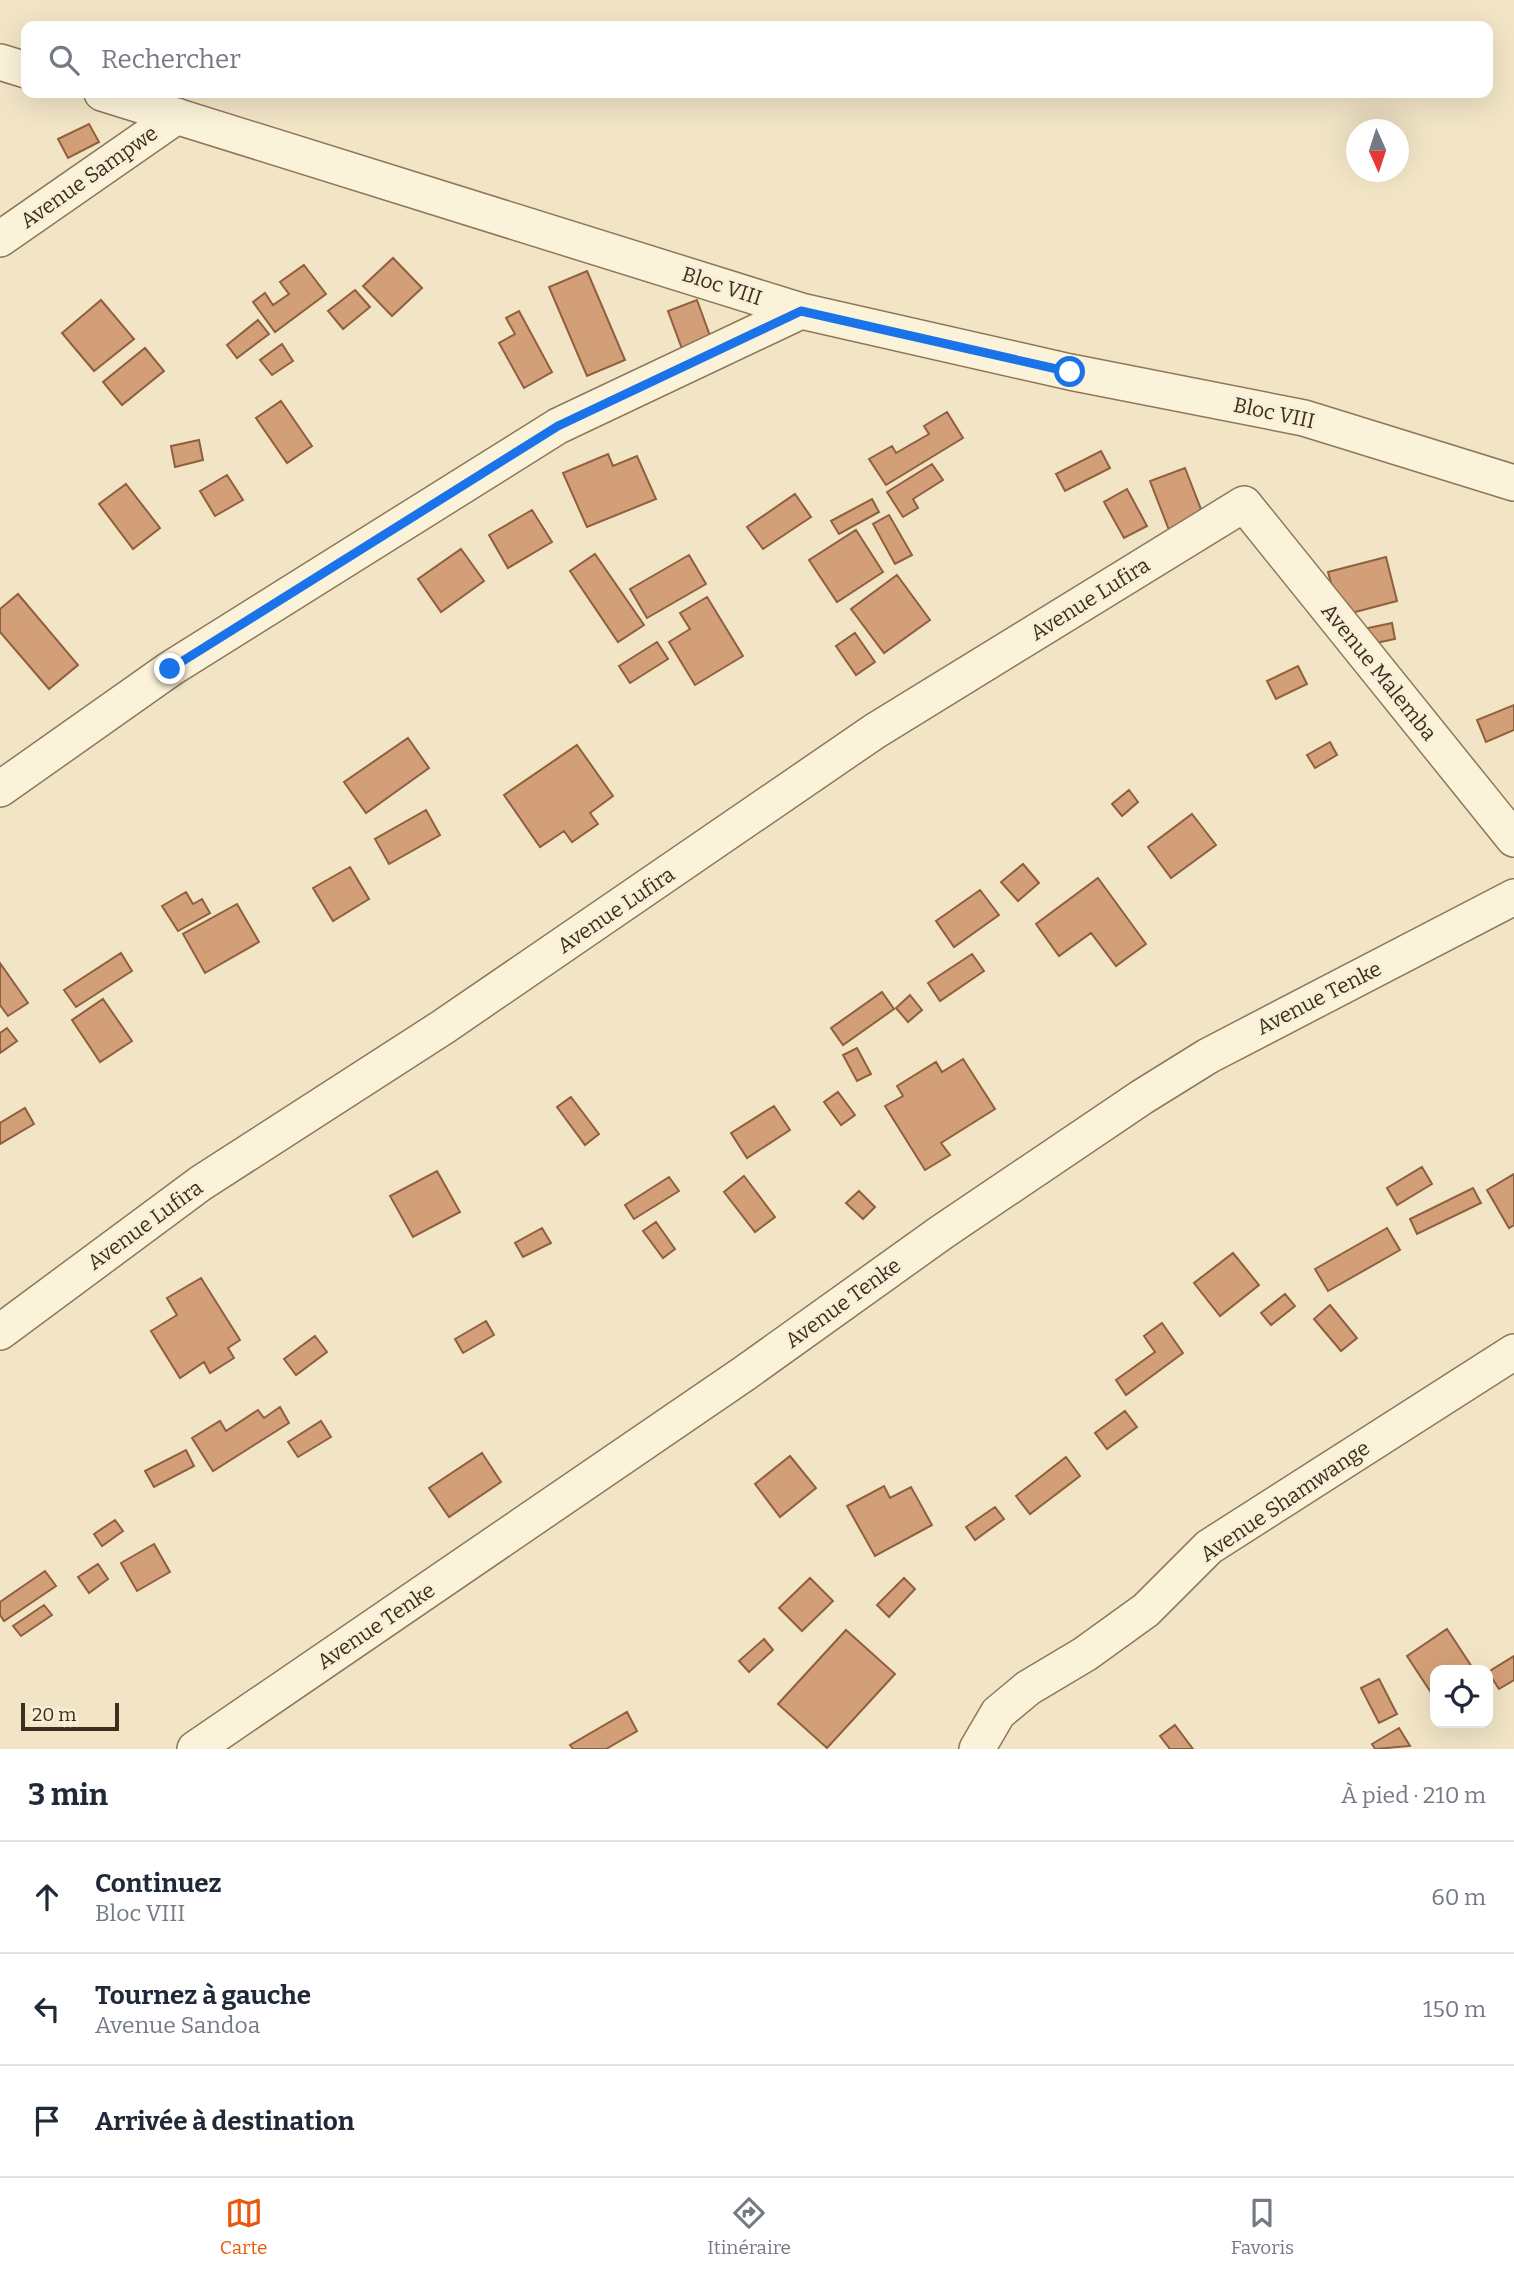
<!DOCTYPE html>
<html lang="fr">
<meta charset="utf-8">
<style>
body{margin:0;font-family:Bitter,serif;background:#f6f6f7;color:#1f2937}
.controls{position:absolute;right:21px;bottom:21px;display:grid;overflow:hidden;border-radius:14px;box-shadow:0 7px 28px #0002}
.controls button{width:63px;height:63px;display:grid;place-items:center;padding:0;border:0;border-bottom:2px solid #e0e1e3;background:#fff;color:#1f2937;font:35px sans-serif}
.compass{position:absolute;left:1346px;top:119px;width:63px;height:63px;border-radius:50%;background:#fff;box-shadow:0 7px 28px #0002;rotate:177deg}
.scale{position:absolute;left:21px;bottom:18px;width:98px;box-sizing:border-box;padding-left:7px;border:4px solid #3e2e1f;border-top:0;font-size:19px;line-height:24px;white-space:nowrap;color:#3e2e1f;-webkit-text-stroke:5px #f8efd6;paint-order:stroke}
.stop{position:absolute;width:21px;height:21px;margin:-16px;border:5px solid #1a73e8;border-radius:50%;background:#fff}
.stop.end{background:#1a73e8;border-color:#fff;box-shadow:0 2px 7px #0008}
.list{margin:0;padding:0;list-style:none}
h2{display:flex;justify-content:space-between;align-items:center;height:91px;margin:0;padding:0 28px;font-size:30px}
h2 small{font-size:23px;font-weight:400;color:#747a83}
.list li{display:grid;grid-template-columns:46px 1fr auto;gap:21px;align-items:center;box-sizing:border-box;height:112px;padding:0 28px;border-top:2px solid #e0e1e3}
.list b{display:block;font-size:26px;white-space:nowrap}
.list p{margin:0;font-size:23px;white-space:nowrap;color:#747a83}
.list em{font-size:23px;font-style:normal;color:#747a83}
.icon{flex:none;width:38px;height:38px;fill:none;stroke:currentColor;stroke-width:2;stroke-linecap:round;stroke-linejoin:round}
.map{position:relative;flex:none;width:1514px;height:1749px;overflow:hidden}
.search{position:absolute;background:#fff;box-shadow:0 7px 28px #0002;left:21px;right:21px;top:21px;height:77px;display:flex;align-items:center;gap:18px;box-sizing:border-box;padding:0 24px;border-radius:14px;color:#747a83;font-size:26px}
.sheet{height:427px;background:#fff}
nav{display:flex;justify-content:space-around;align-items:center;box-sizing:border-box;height:98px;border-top:2px solid #e0e1e3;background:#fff;font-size:19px;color:#747a83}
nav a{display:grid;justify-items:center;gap:4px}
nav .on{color:#ea580c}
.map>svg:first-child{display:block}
.building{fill:#d39f79;stroke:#905f3d;stroke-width:2}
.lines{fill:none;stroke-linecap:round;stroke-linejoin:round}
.minor-casing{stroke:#8f765a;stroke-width:38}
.minor{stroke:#fbf2da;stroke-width:35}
.route{stroke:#1a73e8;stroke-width:9}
.labels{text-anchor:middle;stroke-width:5;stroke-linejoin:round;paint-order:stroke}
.street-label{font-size:21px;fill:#3e2e1f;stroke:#f8efd6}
</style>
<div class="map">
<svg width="1514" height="1749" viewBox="0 0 1514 1749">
<rect width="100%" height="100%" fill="#f2e5c6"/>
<path class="building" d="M 89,124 L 99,142 L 68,158 L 58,139 Z
M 393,258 L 422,288 L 392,316 L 363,286 Z
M 304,265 L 326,294 L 275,332 L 253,302 L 265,293 L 273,305 L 289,294 L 280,282 Z
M 587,271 L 625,360 L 587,376 L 549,287 Z
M 355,290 L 370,307 L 343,329 L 328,311 Z
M 101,300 L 134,339 L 94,371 L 62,333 Z
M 697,300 L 714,347 L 685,357 L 668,311 Z
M 519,311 L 552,372 L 524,388 L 499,343 L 515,334 L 506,318 Z
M 258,320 L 269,334 L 237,358 L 227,345 Z
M 282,344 L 293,361 L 272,375 L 260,360 Z
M 145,348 L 164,371 L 122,405 L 103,382 Z
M 281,401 L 312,446 L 287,463 L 256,418 Z
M 947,412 L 963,438 L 886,485 L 869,459 L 892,446 L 896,453 L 929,434 L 924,426 Z
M 199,440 L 203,460 L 175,467 L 171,446 Z
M 1101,451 L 1110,468 L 1065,491 L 1056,474 Z
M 608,454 L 613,466 L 637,456 L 656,499 L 587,527 L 563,473 Z
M 932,464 L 943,480 L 913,499 L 918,508 L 903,517 L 887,492 Z
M 1185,468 L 1204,517 L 1169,530 L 1150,481 Z
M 227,475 L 243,500 L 215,516 L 200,491 Z
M 126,484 L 160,528 L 133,549 L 99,504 Z
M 1127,489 L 1147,526 L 1124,538 L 1104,502 Z
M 795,494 L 811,517 L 763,549 L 747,527 Z
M 872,499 L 879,512 L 839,534 L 831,521 Z
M 532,510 L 552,542 L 508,568 L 489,535 Z
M 889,515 L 912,555 L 895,564 L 873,524 Z
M 856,530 L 883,572 L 837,602 L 809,560 Z
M 461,549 L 484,581 L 441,612 L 418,579 Z
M 595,554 L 644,625 L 618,642 L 570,571 Z
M 689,555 L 706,584 L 647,618 L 630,589 Z
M 1386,557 L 1397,601 L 1340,616 L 1328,572 Z
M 897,575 L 930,620 L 884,653 L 851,609 Z
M 18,594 L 78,665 L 49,689 L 0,632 L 0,609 Z
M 707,597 L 743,656 L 695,685 L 669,642 L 690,629 L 680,613 Z
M 1392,623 L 1395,639 L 1371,644 L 1368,628 Z
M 855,633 L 875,662 L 856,675 L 836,646 Z
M 657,642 L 668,659 L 630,683 L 619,666 Z
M 1298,666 L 1307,684 L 1276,699 L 1267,681 Z
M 1514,705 L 1514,730 L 1486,742 L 1477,720 Z
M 408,738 L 429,768 L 366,813 L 344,782 Z
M 1330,742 L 1337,755 L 1315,768 L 1307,755 Z
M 577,745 L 613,796 L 590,813 L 598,824 L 572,842 L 564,831 L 540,847 L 504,795 Z
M 1129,790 L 1138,802 L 1122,816 L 1112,804 Z
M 426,810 L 440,835 L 389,864 L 375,839 Z
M 1192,814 L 1216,845 L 1171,878 L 1148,847 Z
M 1023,864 L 1039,883 L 1018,901 L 1001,882 Z
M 350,867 L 369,899 L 333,921 L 313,888 Z
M 1098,878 L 1146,944 L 1116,966 L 1091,933 L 1059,956 L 1036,924 Z
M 980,890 L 999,915 L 954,947 L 936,921 Z
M 186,892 L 193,904 L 202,899 L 210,913 L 178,931 L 162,906 Z
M 237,904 L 259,942 L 205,973 L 183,934 Z
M 121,953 L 132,971 L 76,1007 L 64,990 Z
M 972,954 L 984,971 L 940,1001 L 928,983 Z
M 0,963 L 28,1003 L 8,1016 L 0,1005 Z
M 882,992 L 894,1009 L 843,1045 L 831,1028 Z
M 910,995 L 922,1010 L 908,1022 L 896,1008 Z
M 103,999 L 132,1041 L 100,1062 L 72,1020 Z
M 7,1028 L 17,1041 L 0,1053 L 0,1033 Z
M 857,1048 L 871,1074 L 857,1081 L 843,1055 Z
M 963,1059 L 995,1109 L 941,1143 L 950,1155 L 925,1170 L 885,1106 L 903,1096 L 897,1086 L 936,1062 L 942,1072 Z
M 838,1092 L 855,1115 L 841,1125 L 824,1102 Z
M 571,1097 L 599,1134 L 585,1145 L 557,1107 Z
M 774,1106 L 790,1130 L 747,1158 L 731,1133 Z
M 25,1108 L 34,1124 L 0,1144 L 0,1123 Z
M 1422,1167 L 1432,1184 L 1397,1205 L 1387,1188 Z
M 437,1171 L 460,1212 L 413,1237 L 390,1196 Z
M 1514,1174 L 1514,1225 L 1509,1228 L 1487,1190 Z
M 744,1176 L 775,1217 L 755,1232 L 724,1192 Z
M 669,1177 L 679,1191 L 634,1219 L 625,1205 Z
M 1473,1188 L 1481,1203 L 1417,1234 L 1410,1219 Z
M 859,1191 L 875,1207 L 863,1219 L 846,1203 Z
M 656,1222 L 675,1249 L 663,1258 L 643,1231 Z
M 542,1228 L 551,1243 L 523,1257 L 515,1243 Z
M 1387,1228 L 1400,1250 L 1328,1291 L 1315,1269 Z
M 1233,1253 L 1259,1285 L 1220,1316 L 1194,1283 Z
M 201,1278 L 240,1340 L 228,1348 L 234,1358 L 210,1373 L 204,1362 L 180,1378 L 151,1331 L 177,1315 L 167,1298 Z
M 1285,1294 L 1295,1306 L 1271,1325 L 1261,1313 Z
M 1330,1305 L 1357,1338 L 1341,1351 L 1314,1319 Z
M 486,1321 L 494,1335 L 463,1353 L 455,1339 Z
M 1162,1323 L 1183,1353 L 1126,1395 L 1116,1380 L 1155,1352 L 1144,1336 Z
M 315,1336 L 327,1352 L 296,1375 L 284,1359 Z
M 280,1407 L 289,1423 L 213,1471 L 192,1438 L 220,1421 L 226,1431 L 258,1410 L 264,1418 Z
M 1125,1411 L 1137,1427 L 1107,1449 L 1095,1433 Z
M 321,1421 L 331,1437 L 298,1457 L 288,1442 Z
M 186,1450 L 194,1466 L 154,1487 L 145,1471 Z
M 482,1453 L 501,1482 L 449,1517 L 429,1488 Z
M 790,1456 L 816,1488 L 780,1517 L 755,1484 Z
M 1066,1457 L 1080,1476 L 1030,1514 L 1016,1496 Z
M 884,1486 L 890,1498 L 911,1487 L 932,1525 L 875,1556 L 847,1506 Z
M 995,1507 L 1004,1519 L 975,1540 L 966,1527 Z
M 115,1520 L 123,1531 L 102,1546 L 94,1534 Z
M 154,1544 L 170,1572 L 137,1591 L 121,1563 Z
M 98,1564 L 108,1579 L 89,1593 L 78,1577 Z
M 45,1571 L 56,1586 L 4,1621 L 0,1615 L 0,1602 Z
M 810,1578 L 833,1601 L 802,1631 L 779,1608 Z
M 904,1578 L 915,1589 L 889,1617 L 877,1605 Z
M 44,1605 L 52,1615 L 21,1636 L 13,1626 Z
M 1447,1629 L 1472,1667 L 1468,1670 L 1435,1670 L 1435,1692 L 1432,1694 L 1407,1656 Z
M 846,1630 L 895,1674 L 827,1748 L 778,1704 Z
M 764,1639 L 773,1650 L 749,1672 L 739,1661 Z
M 1514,1656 L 1514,1680 L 1499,1689 L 1488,1672 Z
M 1379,1679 L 1397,1714 L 1379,1723 L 1361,1688 Z
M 627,1712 L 637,1731 L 606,1749 L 573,1749 L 570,1745 Z
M 1175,1725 L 1193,1749 L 1170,1749 L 1160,1736 Z
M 1399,1728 L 1410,1746 L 1375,1749 L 1372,1744 Z"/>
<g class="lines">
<defs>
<path id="minor" d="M 0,62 L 26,70
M 102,93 L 801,311 L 1070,372 L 1304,418 L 1514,483
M 0,239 L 177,116
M 0,789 L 170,669 L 558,426 L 801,311
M 0,1332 L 201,1183 L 443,1027 L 875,731 L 1244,504 L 1514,839
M 195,1749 L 745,1373 L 942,1232 L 1142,1097 L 1208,1056 L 1514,897
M 977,1749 L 998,1713 L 1028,1688 L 1085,1654 L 1146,1610 L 1209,1547 L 1514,1352"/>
</defs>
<use href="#minor" class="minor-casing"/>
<use href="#minor" class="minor"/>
</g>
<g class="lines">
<path class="route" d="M 170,669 L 558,426 L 801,311 L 1070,372"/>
</g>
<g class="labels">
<g class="street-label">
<text transform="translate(89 177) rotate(-35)" y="7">Avenue Sampwe</text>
<text transform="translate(722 286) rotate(18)" y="7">Bloc VIII</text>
<text transform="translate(1274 413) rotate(12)" y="7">Bloc VIII</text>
<text transform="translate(1090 599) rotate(-32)" y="7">Avenue Lufira</text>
<text transform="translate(1379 672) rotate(51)" y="7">Avenue Malemba</text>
<text transform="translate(616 910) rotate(-34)" y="7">Avenue Lufira</text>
<text transform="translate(1319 998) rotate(-27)" y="7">Avenue Tenke</text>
<text transform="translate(145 1225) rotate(-36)" y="7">Avenue Lufira</text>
<text transform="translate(843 1303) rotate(-36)" y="7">Avenue Tenke</text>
<text transform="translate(1285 1501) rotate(-34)" y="7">Avenue Shamwange</text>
<text transform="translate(376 1626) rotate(-34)" y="7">Avenue Tenke</text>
</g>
</g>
</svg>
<div class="controls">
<button><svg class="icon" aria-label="locate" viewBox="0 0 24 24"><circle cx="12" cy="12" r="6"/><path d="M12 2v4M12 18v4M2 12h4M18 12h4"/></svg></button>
</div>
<svg class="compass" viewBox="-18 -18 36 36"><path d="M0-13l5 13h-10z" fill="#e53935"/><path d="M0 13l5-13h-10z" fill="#747a83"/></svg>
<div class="scale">20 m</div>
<div class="stop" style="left:1070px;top:372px"></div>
<div class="stop end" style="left:170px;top:669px"></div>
<div class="search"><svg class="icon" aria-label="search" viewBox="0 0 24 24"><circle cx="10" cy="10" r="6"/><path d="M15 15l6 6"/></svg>Rechercher</div>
</div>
<section class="sheet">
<h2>3 min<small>À pied · 210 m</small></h2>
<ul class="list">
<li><svg class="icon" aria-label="ahead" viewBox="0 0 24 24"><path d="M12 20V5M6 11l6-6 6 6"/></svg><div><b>Continuez</b><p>Bloc VIII</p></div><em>60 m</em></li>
<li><svg class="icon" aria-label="left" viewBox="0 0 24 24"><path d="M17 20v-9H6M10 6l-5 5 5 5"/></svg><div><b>Tournez à gauche</b><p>Avenue Sandoa</p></div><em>150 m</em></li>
<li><svg class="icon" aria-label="arrive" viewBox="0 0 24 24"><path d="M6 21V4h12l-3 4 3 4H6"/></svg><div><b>Arrivée à destination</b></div></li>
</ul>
</section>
<nav>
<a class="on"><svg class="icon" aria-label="map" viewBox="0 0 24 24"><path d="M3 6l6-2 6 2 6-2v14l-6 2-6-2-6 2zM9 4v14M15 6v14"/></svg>Carte</a>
<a><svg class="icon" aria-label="directions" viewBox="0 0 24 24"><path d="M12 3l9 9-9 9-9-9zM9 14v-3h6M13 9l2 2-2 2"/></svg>Itinéraire</a>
<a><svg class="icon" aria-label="saved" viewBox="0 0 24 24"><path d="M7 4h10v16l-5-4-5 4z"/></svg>Favoris</a>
</nav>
